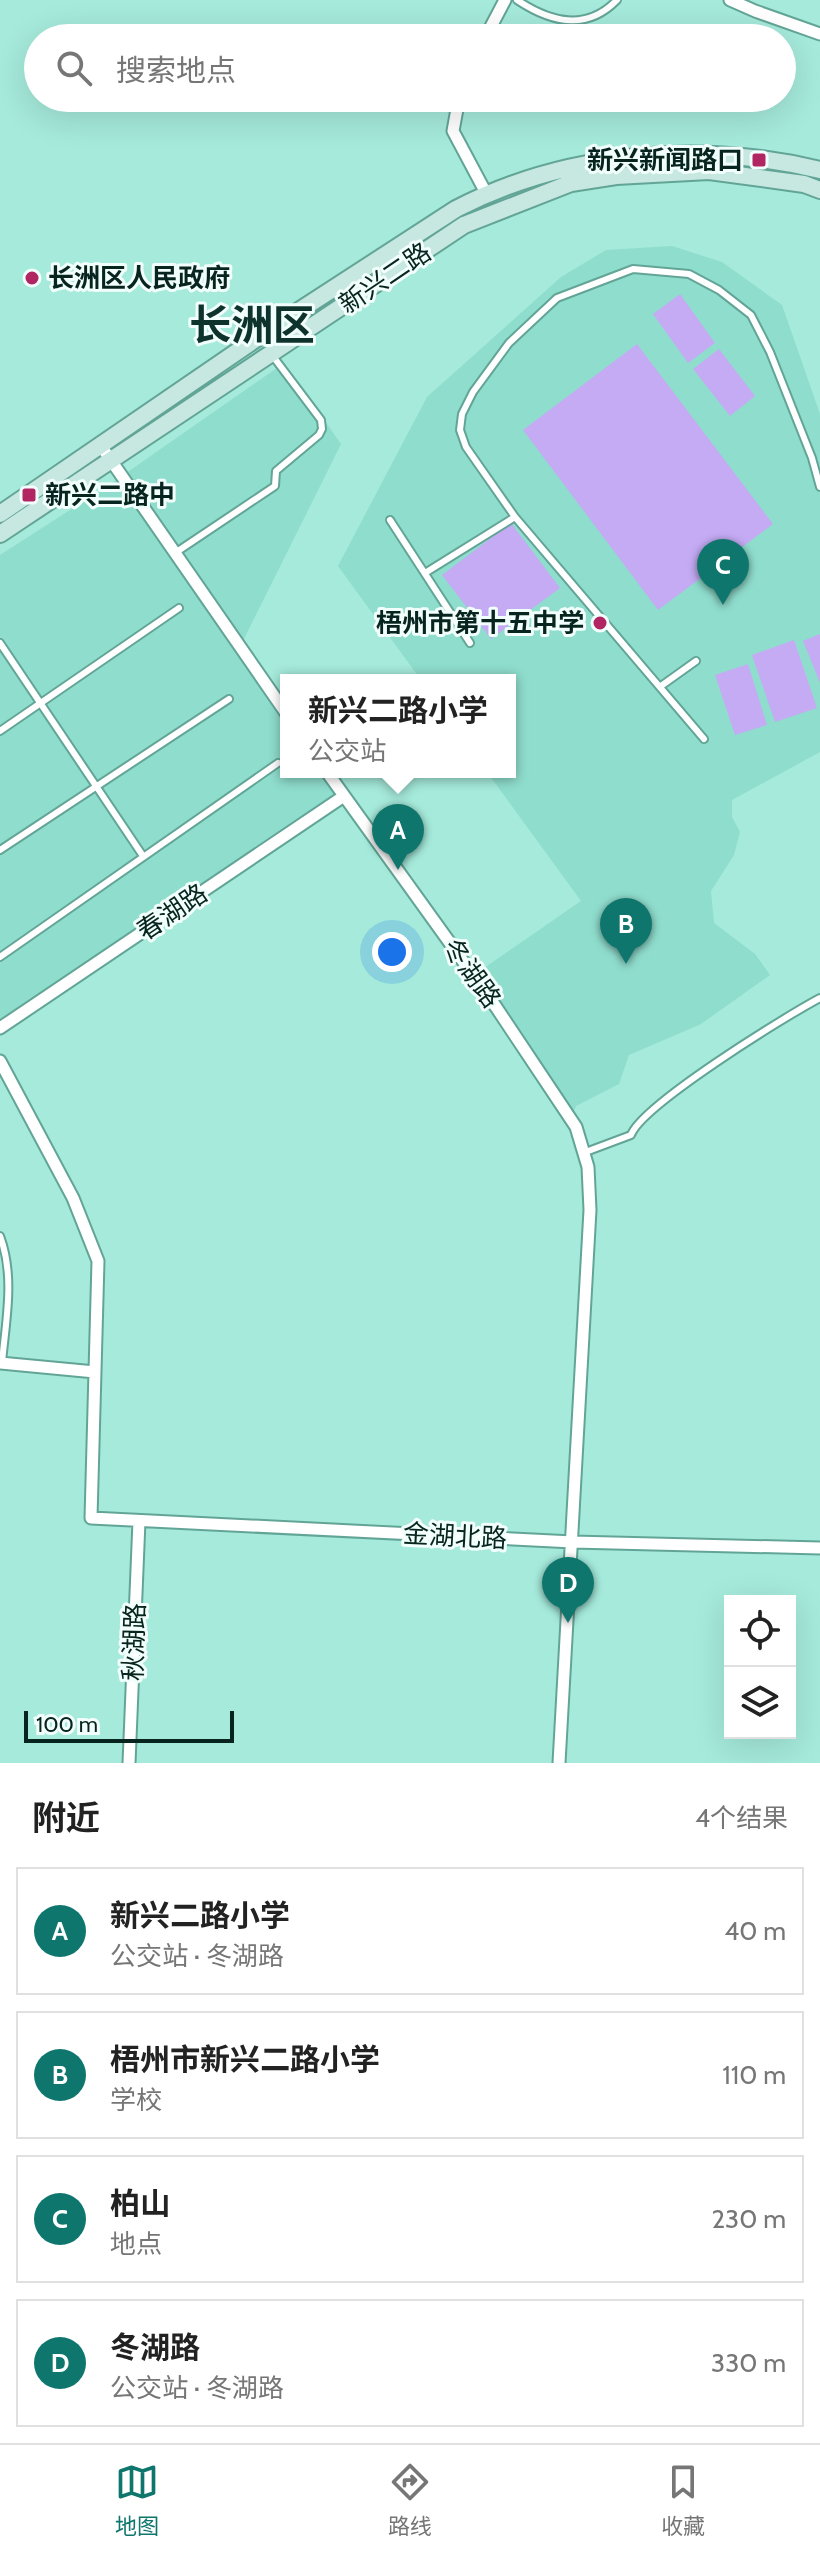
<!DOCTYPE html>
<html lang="zh">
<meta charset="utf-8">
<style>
body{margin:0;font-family:Cabin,"Noto Sans SC",sans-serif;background:#f2f2f2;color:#222}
.controls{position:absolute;right:24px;bottom:24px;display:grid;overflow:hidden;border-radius:0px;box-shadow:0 8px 32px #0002}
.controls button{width:72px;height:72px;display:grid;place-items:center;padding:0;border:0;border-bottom:2px solid #e0e0e0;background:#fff;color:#222;font:40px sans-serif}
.scale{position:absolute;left:24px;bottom:20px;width:210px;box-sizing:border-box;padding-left:8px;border:4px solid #07241f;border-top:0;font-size:22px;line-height:28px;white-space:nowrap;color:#07241f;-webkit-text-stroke:6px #f1fefb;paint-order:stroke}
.you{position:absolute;left:392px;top:952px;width:28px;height:28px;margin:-20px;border:6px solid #fff;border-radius:50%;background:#1a73e8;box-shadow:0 0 0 12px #1a73e833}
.badge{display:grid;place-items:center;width:52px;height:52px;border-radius:50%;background:#0f766e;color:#fff;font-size:26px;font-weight:700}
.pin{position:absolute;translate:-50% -66px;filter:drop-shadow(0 2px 4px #0008)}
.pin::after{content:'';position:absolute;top:42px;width:28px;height:24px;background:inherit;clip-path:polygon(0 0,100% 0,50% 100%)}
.popup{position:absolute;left:280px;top:674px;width:236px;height:104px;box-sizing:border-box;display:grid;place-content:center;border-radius:0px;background:#fff;filter:drop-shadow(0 2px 6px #0005);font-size:26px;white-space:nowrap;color:#767676}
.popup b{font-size:30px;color:#222}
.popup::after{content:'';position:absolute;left:50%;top:100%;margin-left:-16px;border:16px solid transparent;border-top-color:#fff}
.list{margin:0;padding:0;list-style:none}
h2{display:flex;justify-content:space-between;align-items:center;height:104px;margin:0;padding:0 32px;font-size:34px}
h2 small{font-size:26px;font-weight:400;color:#767676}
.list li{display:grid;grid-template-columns:52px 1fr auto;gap:24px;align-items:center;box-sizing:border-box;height:128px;margin:0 16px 16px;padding:0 16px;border:2px solid #e0e0e0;border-radius:0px}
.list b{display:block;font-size:30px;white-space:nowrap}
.list p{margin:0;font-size:26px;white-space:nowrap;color:#767676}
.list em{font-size:26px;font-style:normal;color:#767676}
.icon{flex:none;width:44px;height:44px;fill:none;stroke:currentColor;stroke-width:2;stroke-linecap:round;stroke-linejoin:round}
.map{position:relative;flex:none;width:820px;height:1763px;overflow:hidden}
.search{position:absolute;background:#fff;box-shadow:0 8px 32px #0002;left:24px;right:24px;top:24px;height:88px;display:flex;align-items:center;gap:20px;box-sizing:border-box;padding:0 28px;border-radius:44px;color:#767676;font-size:30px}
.sheet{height:680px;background:#fff}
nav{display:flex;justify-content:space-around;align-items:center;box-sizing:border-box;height:112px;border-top:2px solid #e0e0e0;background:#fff;font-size:22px;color:#767676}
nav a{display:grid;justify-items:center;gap:4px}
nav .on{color:#0f766e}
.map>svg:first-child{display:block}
.built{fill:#8fddcd}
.green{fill:#c4abf4}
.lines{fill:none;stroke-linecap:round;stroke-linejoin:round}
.service-casing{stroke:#62a597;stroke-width:10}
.minor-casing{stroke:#62a597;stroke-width:15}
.secondary-casing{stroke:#62a597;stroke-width:20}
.service{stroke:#fff;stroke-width:6}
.minor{stroke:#fff;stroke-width:11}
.secondary{stroke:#c7e7e1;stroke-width:16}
.poi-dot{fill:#b02562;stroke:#f1fefb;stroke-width:3}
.labels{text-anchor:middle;stroke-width:6;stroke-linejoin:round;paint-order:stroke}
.poi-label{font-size:26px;font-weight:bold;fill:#07241f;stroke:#f1fefb;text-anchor:end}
.street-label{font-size:26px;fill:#07241f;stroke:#f1fefb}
.town-label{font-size:42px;font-weight:bold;fill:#0e332c;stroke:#f1fefb}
</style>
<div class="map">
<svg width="820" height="1763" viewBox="0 0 820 1763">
<rect width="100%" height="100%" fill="#a5eadb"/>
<path class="built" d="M 672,246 L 722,262 L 782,305 L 820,414 L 820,752 L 732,800 L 732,817 L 740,832 L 734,855 L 711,891 L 714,923 L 755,954 L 770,975 L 701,1024 L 629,1055 L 619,1084 L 576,1106 L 571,1120 L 474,975 L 581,901 L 487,772 L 510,772 L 510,680 L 421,680 L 338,566 L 427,397 L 561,277 L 606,250 Z
M 284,363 L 341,444 L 240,647 L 286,713 L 286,772 L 327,772 L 344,796 L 0,1028 L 0,555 L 109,485 Z"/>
<path class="green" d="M 680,294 L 715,343 L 688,363 L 653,314 Z
M 637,344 L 773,524 L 658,610 L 523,430 Z
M 719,349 L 755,396 L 730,416 L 693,369 Z
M 511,523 L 560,588 L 491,639 L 442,575 Z
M 820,634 L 820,683 L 803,641 Z
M 794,640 L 817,708 L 775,722 L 752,655 Z
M 748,664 L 767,725 L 735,735 L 715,675 Z"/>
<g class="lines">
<defs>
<path id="service" d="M 517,0 C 550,22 586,32 617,0
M 390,520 L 470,643
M 175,553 L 275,486 L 276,471 L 319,435 L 322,429 L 321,420 L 272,355
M 425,573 L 515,517
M 0,643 L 143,856
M 661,686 L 696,661
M 0,731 L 179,608
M 704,739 L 515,517 L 466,447 L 460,430 L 462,414 L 473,392 L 509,343 L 557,298 L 633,269 L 689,274 L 719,290 L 751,315 L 770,352 L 812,458 L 820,487
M 0,850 L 229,699
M 0,957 L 278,763
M 583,1153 L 631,1135 C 642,1105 786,1016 820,998
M 0,1236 C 15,1276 6,1320 2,1362"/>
<path id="minor" d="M 730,0 L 755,11 L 820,34
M 485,38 L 505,0
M 459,98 L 453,131 L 486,193
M 101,446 L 286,713
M 327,772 L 496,1007 L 576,1127 L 588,1167 L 590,1210 L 559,1763
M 0,1028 L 344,796
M 0,1061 L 73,1198 L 98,1261 L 91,1518 L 573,1542 L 820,1548
M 0,1363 L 95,1372
M 129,1763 L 139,1521"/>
<path id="secondary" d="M 0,514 L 257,338 L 456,209 C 566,152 700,141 820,170
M 0,534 L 464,225 L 571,183 L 616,176 L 709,171 L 804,184 L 820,190"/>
</defs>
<use href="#service" class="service-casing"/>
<use href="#minor" class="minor-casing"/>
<use href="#secondary" class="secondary-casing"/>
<use href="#service" class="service"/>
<use href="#minor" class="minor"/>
<use href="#secondary" class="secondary"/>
</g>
<g class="poi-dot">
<rect x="751" y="152" width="16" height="16" rx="4"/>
<circle cx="32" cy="278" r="8"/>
<rect x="21" y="487" width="16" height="16" rx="4"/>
<circle cx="600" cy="623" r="8"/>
</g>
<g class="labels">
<g class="poi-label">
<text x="743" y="169">新兴新闻路口</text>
<text x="48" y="287" text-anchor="start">长洲区人民政府</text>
<text x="45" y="504" text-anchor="start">新兴二路中</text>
<text x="584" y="632">梧州市第十五中学</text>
</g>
<g class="street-label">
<text transform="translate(385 278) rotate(-34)" y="9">新兴二路</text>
<text transform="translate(172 912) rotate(-34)" y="9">春湖路</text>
<text transform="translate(472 973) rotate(54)" y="9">冬湖路</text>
<text transform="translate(455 1536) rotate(3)" y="9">金湖北路</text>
<text transform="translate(134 1642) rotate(-88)" y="9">秋湖路</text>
</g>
<g class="town-label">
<text x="252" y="340">长洲区</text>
</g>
</g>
</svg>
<div class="controls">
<button><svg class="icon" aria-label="locate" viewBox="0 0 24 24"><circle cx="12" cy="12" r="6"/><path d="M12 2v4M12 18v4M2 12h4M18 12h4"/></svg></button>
<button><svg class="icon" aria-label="layers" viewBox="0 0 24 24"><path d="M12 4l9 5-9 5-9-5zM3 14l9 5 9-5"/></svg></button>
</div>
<div class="scale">100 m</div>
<div class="you"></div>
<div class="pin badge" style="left:398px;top:870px">A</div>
<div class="popup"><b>新兴二路小学</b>公交站</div>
<div class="pin badge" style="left:626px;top:964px">B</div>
<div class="pin badge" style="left:723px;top:605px">C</div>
<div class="pin badge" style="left:568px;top:1623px">D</div>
<div class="search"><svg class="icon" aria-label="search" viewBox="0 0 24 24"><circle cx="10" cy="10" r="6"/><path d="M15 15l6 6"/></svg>搜索地点</div>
</div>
<section class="sheet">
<h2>附近<small>4个结果</small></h2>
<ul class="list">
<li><span class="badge">A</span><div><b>新兴二路小学</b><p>公交站 · 冬湖路</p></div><em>40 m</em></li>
<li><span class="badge">B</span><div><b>梧州市新兴二路小学</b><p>学校</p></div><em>110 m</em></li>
<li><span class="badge">C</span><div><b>柏山</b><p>地点</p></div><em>230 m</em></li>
<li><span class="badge">D</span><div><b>冬湖路</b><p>公交站 · 冬湖路</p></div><em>330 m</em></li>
</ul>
</section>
<nav>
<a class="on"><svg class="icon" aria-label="map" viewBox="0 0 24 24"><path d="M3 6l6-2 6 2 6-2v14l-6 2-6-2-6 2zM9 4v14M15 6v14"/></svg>地图</a>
<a><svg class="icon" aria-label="directions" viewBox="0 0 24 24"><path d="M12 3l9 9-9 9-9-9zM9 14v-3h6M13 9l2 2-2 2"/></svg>路线</a>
<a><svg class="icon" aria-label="saved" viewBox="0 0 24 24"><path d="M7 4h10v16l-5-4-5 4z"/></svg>收藏</a>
</nav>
